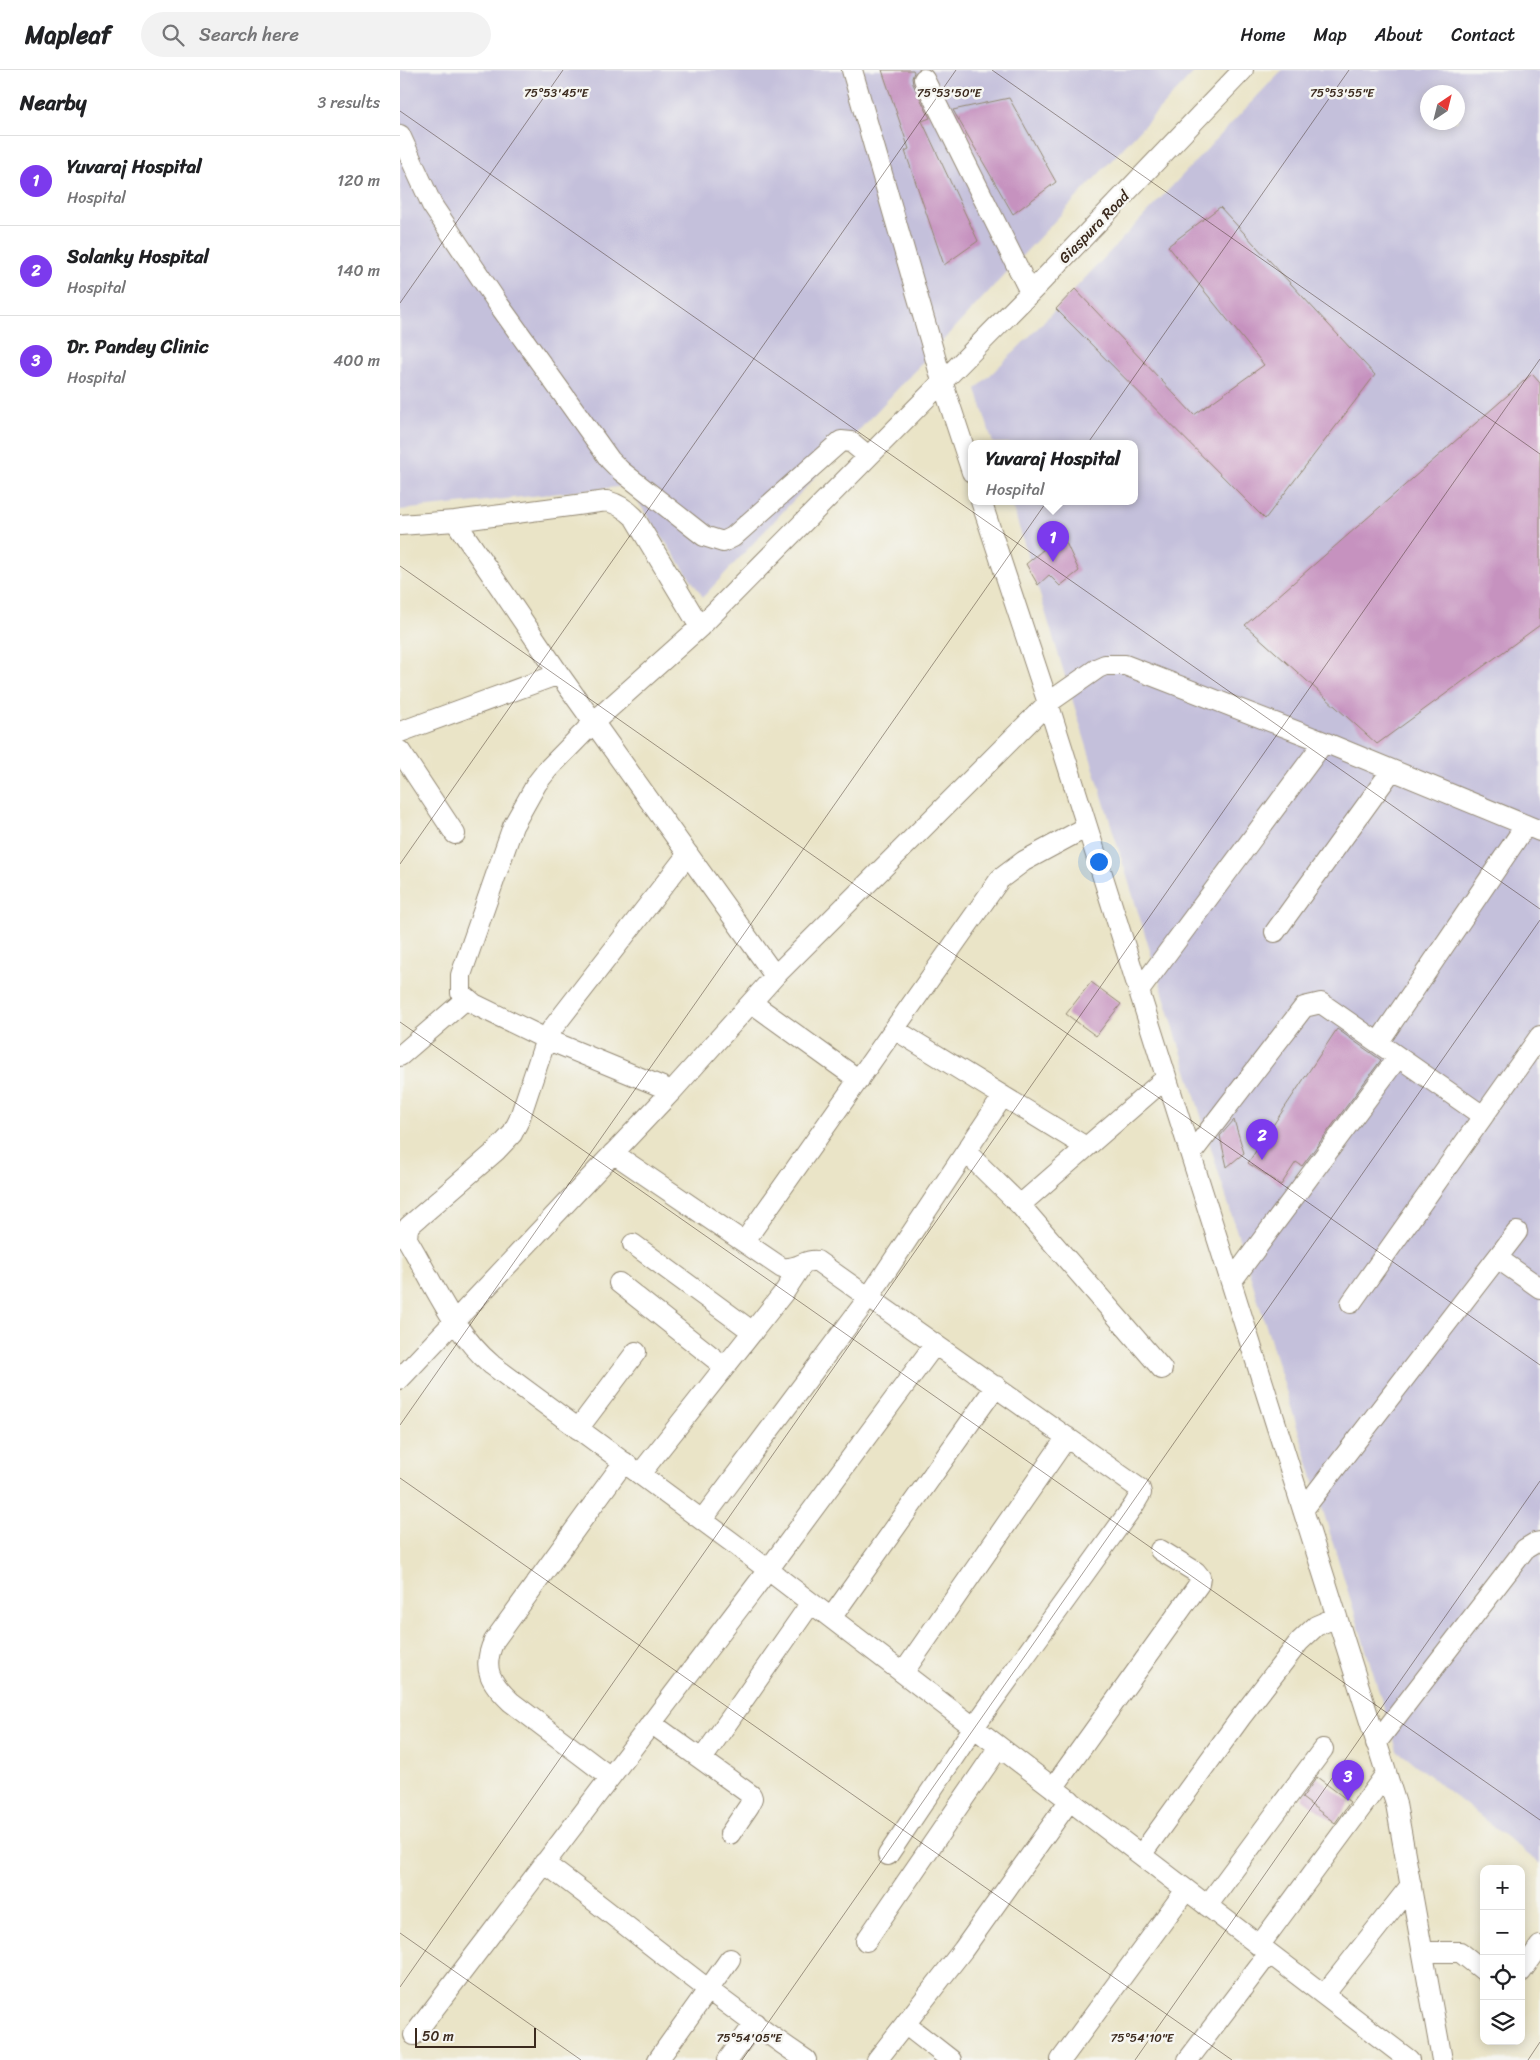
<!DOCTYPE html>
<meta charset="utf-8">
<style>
body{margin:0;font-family:Sriracha,sans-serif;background:#f2f2f2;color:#202124}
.controls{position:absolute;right:15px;bottom:15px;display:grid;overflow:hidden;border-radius:10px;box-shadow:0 2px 12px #0003}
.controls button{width:45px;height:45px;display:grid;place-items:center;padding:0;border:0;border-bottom:1px solid #e0e0e0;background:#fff;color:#202124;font:25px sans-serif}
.compass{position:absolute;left:1020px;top:15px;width:45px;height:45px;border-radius:50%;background:#fff;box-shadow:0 2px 12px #0003;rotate:35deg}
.scale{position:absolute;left:15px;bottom:12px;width:121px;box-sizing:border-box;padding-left:5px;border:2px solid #3b2a1e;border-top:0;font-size:14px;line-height:18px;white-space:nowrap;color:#3b2a1e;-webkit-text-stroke:4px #f6f6f2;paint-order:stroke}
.you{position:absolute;left:698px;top:791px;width:18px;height:18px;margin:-12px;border:4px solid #fff;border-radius:50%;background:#1a73e8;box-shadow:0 0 0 8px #1a73e833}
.badge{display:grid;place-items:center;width:32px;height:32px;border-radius:50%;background:#7c3aed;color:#fff;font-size:16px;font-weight:700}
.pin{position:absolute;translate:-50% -41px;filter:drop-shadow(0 1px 2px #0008)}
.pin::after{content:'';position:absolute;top:26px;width:18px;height:15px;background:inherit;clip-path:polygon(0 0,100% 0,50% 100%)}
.popup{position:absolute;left:568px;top:370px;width:170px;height:65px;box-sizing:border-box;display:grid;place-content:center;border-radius:10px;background:#fff;filter:drop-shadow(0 1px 4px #0005);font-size:16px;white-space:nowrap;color:#757577}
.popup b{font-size:19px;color:#202124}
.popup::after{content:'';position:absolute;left:50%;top:100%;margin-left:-10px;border:10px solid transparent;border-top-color:#fff}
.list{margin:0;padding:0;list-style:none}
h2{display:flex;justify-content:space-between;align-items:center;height:65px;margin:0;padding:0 20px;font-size:21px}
h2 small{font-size:16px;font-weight:400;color:#757577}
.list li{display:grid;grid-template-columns:32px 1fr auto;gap:15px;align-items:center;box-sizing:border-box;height:90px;padding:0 20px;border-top:1px solid #e0e0e0}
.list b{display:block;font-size:19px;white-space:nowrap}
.list p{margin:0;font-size:16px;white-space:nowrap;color:#757577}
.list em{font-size:16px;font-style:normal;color:#757577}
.icon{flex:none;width:28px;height:28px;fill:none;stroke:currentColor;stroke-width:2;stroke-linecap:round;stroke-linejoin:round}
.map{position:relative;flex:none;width:1140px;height:1990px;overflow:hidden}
header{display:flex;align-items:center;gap:30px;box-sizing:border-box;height:70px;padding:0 25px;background:#fff;border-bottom:1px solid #e0e0e0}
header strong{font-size:24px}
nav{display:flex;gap:28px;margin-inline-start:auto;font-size:18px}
.search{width:350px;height:45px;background:#f2f2f2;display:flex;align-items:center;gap:12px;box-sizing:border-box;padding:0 18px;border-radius:28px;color:#757577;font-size:19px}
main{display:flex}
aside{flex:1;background:#fff}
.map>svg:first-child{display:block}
.industrial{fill:#c4c0db;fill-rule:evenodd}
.building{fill:#c692bf}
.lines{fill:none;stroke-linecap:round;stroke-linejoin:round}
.minor-casing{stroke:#928772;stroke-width:22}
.minor{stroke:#fff;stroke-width:20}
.ticks{fill:none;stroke:#3b2a1e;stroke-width:1;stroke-opacity:0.45}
.labels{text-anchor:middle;stroke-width:5;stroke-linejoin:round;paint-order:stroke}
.street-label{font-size:15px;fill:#3b2a1e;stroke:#f6f6f2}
.ticks-label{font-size:12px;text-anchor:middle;fill:#3b2a1e;stroke:#f6f6f2;stroke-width:5;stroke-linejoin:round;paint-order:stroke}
</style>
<header>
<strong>Mapleaf</strong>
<div class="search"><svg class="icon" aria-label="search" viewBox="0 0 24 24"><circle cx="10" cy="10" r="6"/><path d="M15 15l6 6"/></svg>Search here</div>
<nav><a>Home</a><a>Map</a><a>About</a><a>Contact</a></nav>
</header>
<main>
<aside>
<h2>Nearby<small>3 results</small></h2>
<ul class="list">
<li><span class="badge">1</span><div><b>Yuvaraj Hospital</b><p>Hospital</p></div><em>120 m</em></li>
<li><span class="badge">2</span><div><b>Solanky Hospital</b><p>Hospital</p></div><em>140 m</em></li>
<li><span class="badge">3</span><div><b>Dr. Pandey Clinic</b><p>Hospital</p></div><em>400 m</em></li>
</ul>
</aside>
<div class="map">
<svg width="1140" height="1990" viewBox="0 0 1140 1990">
<rect width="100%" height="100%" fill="#f6f6f2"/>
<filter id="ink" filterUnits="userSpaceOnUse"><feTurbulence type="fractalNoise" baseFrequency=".02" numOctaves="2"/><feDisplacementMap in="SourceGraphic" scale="10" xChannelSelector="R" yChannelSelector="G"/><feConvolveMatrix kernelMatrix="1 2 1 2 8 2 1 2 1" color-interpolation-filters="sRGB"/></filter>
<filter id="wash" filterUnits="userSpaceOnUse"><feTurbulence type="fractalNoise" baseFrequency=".0096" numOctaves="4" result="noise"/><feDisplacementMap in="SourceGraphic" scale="20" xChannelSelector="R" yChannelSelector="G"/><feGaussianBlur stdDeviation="1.12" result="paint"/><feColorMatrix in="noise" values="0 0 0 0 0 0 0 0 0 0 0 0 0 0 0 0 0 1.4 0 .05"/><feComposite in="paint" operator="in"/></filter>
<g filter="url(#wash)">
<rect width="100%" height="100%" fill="#eae4c7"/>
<path class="industrial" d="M 0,0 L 796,0 L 303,527 L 227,416 L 0,440 Z
M 882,0 L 1140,0 L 1140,1794 L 997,1680 L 611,431 L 734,431 L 734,373 L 593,373 L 576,319 L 634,262 ZM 1028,22 L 1058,22 L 1058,52 L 1028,52 Z"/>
<g id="blocks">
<path class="building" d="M 482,0 L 513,0 L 514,2 L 512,8 L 513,14 L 530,48 L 522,51 L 578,171 L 544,195 L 505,81 L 509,79 Z
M 609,28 L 656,112 L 613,144 L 553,40 Z
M 820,137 L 975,305 L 865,449 L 656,239 L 675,219 L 794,345 L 864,295 L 768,176 Z
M 1132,304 L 1140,313 L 1140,555 L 977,674 L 845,555 Z
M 662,464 L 679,501 L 660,516 L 649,505 L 638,515 L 626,494 Z
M 691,912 L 721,934 L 696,966 L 666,944 Z
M 937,959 L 981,990 L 902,1096 L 896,1092 L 881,1115 L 848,1093 Z
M 834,1050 L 844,1083 L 827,1097 L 820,1066 Z
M 917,1707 L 950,1732 L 935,1753 L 902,1728 Z"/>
</g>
</g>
<g filter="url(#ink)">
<use href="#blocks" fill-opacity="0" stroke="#928772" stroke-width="1"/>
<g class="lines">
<defs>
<path id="minor" d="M 452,0 L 542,311 L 572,402
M 524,9 L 630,222
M 0,65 L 32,135 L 99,235 L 210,390 L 221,401 L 304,466 L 323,472 L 333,467 L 441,371 L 451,372 L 468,386
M 581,431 L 648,633 L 996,1734 L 1042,1990
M 55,451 L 159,604 L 375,906
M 0,455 L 55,451 L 207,431 C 218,434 225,438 234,447 L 300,557
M 0,662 L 159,604
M 0,681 L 55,764
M 288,784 L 152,959 L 146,969 L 119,1050 L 112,1064 L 96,1081 L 8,1157 L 7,1169 C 33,1212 53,1262 92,1295 L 333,1473 L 1009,1990
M 875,862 L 992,700
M 739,921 L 924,672
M 352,933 L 459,1010
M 494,959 L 686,1077
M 978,973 L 1126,755
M 0,986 L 66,929
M 272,1021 L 146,969 L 74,934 L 61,923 L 61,905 L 113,756 L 137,713 L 148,699 L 195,651 L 300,557 L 637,216 L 843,0
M 566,1082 L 620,1135 L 762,1299
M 213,1083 L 382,1198 C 399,1200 404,1189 417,1191 L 740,1419 L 741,1423 L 734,1435 L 574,1657 L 488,1785
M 791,1084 L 904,937 L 921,933 L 1083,1046
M 620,1135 L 766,1008
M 344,1172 L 600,809 L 624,791 L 687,757
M 233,1174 L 353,1262
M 1097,1188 L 1140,1218
M 831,1212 L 998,987
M 219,1213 L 325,1297
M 951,1233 L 1140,966
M 0,1309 L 272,1021 L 375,906 L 648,633 L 698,598 L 705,595 L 725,595 L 924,672 L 1140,761
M 178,1359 L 236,1282
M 240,1404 L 385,1221 L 402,1195
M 903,1440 L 1117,1162
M 302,1450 L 469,1227 L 603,1026
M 431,1548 L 596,1316
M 503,1603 L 667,1367
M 251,1653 L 351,1725 L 352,1728 L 349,1736 L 330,1764
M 976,1673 L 1125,1479 L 1135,1473 L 1140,1472
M 302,1689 L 411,1533
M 210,1707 L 111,1632 C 91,1613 81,1599 94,1571 L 224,1392
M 653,1718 L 799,1514 L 800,1507 L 796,1502 L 760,1480
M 741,1785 L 841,1647 L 899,1572 L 916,1556 L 937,1547
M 144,1793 C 232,1858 315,1929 406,1990
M 807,1836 L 923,1679
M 466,1871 L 599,1677
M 859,1876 L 986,1704
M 1024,1882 L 1060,1882 L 1084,1901
M 1121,1902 L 1140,1876
M 924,1925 L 1011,1815
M 505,1954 L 551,1990
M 14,1965 L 368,1500 L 535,1274
M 258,1990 L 330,1889
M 328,1990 L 355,1953
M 477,1990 L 563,1880 L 670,1730
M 661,1990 L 786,1820
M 788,1990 L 869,1883"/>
</defs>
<use href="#minor" class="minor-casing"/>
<use href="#minor" class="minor"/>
</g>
</g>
<path class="ticks" d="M 592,0 L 1140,384M 0,41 L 1140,839M 0,233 L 163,0M 0,496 L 1140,1295M 0,794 L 556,0M 0,952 L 1140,1750M 0,1355 L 949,0M 0,1408 L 832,1990M 0,1863 L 181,1990M 0,1917 L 1140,289M 342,1990 L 1140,850M 735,1990 L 1140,1411M 1128,1990 L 1140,1972"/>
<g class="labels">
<g class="street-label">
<text transform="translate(694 157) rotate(-46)" y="5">Giaspura Road</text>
</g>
</g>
<g class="ticks-label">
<text x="156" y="27">75°53'45"E</text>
<text x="549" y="27">75°53'50"E</text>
<text x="942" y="27">75°53'55"E</text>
<text x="349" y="1972">75°54'05"E</text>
<text x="742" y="1972">75°54'10"E</text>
</g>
</svg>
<div class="controls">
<button>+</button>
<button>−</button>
<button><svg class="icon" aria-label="locate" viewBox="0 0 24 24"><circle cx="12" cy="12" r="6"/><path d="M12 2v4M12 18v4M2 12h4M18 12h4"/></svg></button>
<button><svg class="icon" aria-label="layers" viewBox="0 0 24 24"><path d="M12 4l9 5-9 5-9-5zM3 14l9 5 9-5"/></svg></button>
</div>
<svg class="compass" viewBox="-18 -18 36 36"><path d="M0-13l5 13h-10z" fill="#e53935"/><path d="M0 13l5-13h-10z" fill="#757577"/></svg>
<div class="scale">50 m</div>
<div class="you"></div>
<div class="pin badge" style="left:653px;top:492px">1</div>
<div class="popup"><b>Yuvaraj Hospital</b>Hospital</div>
<div class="pin badge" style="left:862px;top:1090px">2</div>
<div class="pin badge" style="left:948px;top:1731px">3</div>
</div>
</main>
